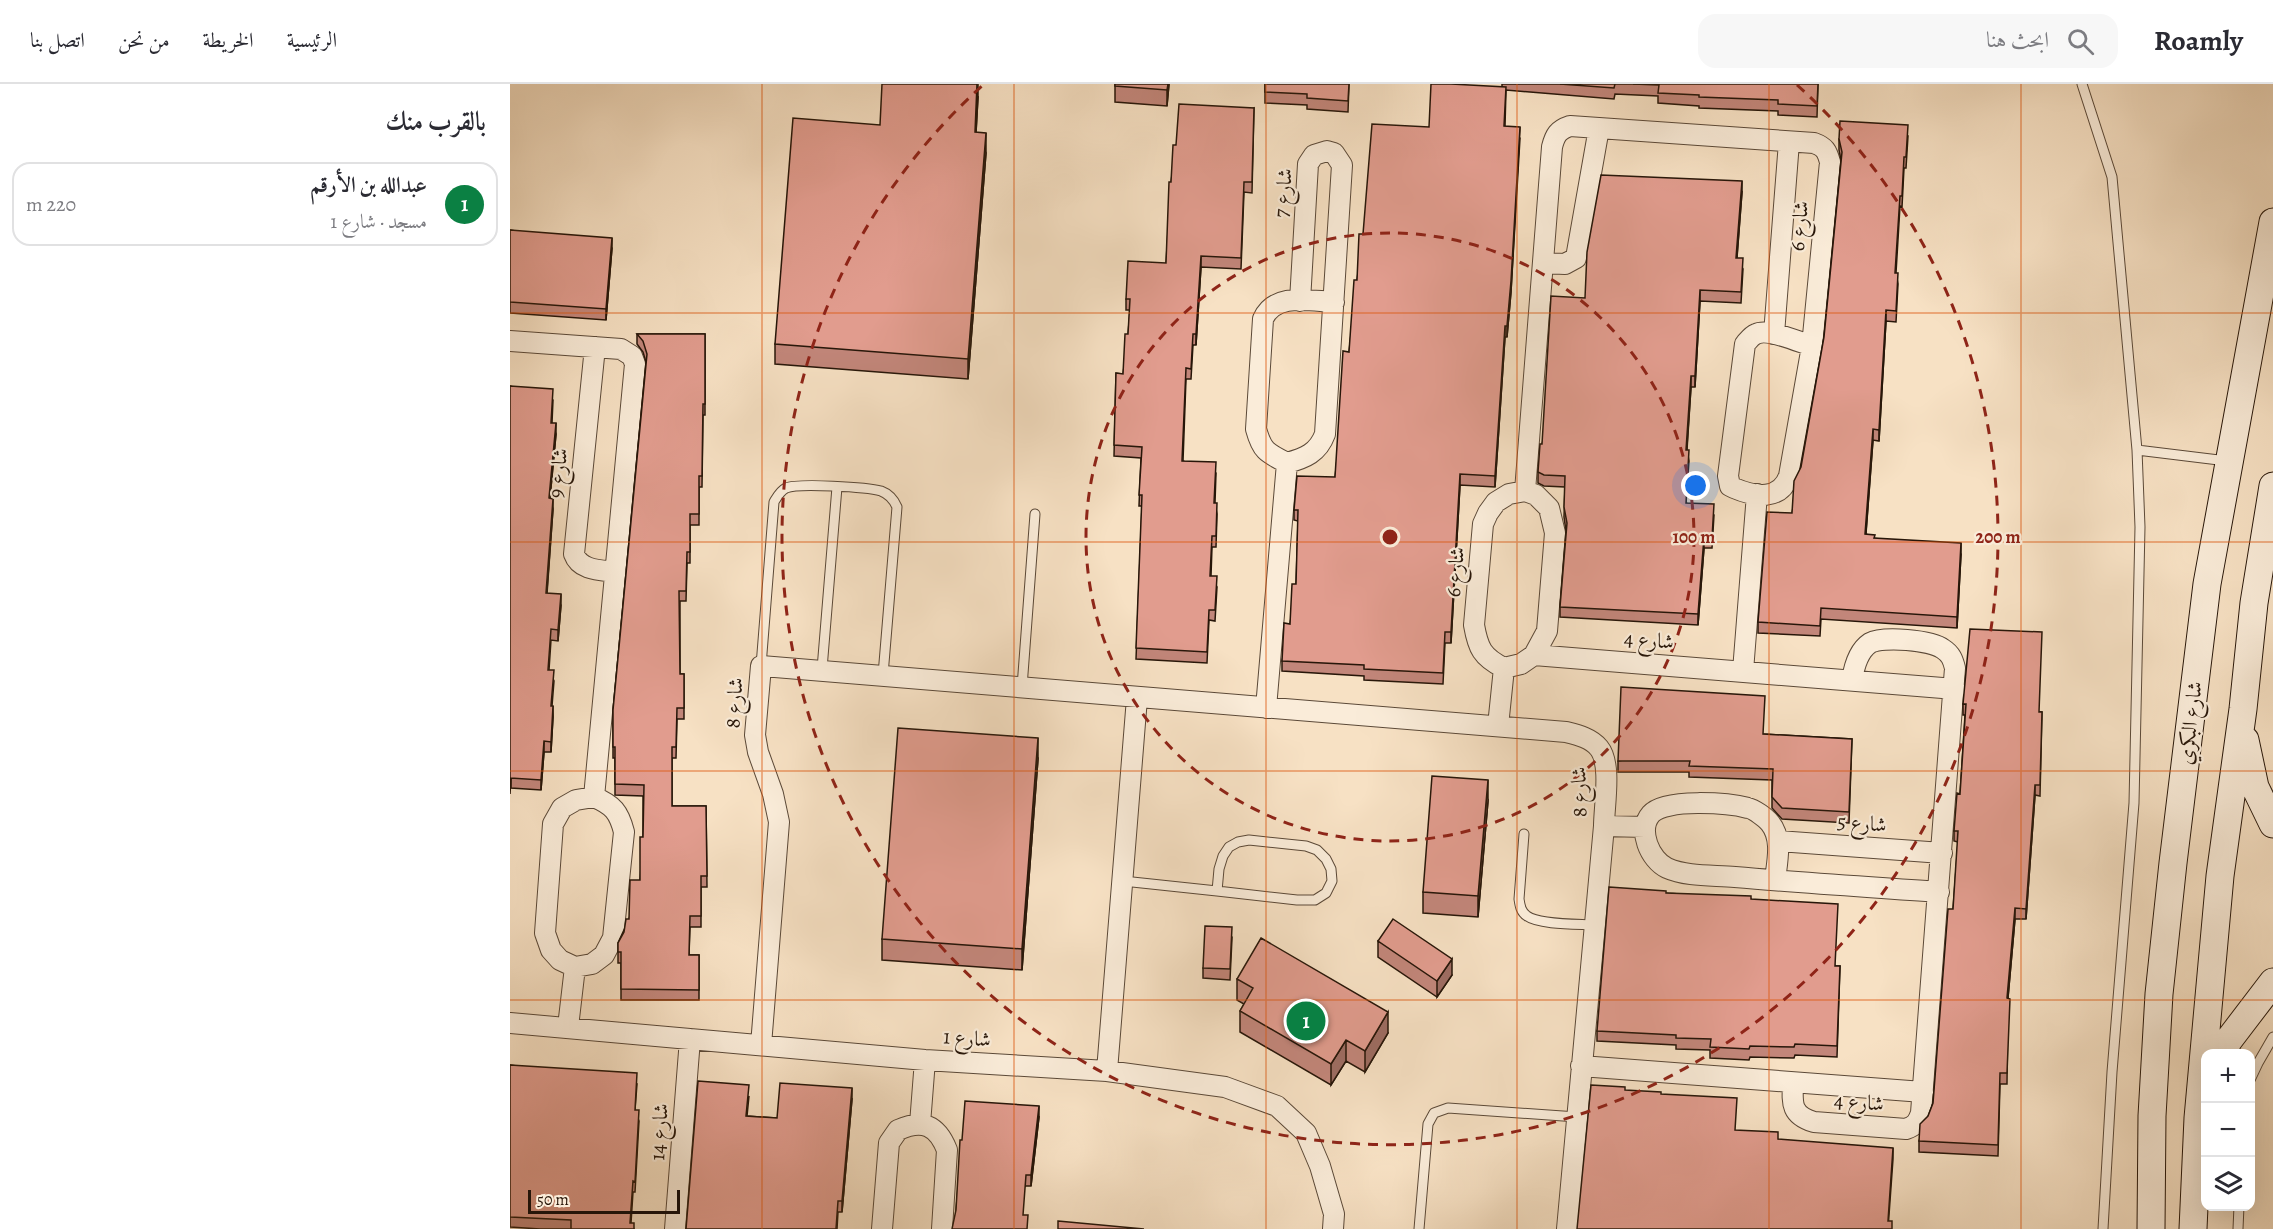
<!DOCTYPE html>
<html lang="ar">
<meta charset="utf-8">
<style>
body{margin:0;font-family:Alegreya,Amiri,serif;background:#f7f7f7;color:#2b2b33;direction:rtl}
.controls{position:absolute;right:18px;bottom:18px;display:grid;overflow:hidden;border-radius:12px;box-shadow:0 6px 24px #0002}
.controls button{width:54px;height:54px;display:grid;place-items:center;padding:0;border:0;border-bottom:2px solid #e1e1e2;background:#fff;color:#2b2b33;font:30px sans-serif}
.scale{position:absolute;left:18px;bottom:15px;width:152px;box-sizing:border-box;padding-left:6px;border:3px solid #271609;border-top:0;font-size:16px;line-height:21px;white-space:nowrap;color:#271609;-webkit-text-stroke:4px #faecd9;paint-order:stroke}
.you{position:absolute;left:1186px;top:402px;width:21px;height:21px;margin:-15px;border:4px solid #fff;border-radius:50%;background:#1a73e8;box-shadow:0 0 0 9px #1a73e833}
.badge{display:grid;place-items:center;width:39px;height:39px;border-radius:50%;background:#0b8043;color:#fff;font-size:20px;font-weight:700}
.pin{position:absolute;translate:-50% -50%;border:3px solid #fff;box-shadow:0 2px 6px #0006}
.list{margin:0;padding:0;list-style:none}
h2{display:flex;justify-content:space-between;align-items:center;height:78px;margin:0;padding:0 24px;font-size:26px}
h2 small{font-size:20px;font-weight:400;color:#7c7c81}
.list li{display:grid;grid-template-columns:39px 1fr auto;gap:18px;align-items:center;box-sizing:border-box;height:84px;margin:0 12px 12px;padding:0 12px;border:2px solid #e1e1e2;border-radius:18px}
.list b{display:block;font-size:22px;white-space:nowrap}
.list p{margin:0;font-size:20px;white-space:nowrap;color:#7c7c81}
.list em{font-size:20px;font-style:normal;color:#7c7c81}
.icon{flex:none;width:33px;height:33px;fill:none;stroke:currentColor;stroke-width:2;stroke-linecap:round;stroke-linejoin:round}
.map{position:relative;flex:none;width:1763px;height:1145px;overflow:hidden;direction:ltr}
header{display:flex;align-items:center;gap:36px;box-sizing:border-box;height:84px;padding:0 30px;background:#fff;border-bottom:2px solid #e1e1e2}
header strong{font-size:28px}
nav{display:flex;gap:33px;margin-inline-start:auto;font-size:21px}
.search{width:420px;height:54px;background:#f7f7f7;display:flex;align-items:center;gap:15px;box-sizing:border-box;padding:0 21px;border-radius:18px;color:#7c7c81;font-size:22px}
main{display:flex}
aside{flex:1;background:#fff}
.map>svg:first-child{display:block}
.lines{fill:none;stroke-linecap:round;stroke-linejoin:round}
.service-casing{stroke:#5b4938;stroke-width:11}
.minor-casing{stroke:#5b4938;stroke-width:22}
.secondary-casing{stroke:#271609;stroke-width:29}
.service{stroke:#faecd9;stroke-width:9}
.minor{stroke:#faecd9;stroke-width:20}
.secondary{stroke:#faecd9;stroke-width:27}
.wall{fill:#c2867a;stroke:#271609;stroke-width:1.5}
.shaded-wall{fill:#9e6d63;stroke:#271609;stroke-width:1.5}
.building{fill:#e19c8e;stroke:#271609;stroke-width:1.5}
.grid{fill:none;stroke:#de560c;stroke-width:1.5;stroke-opacity:0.55}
.ring{fill:none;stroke:#8f2418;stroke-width:3;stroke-dasharray:10 8}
.labels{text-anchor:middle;stroke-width:4.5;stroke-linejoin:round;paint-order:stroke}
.street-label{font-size:21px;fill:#271609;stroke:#faecd9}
.centre{fill:#8f2418;stroke:#faecd9;stroke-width:3}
.ring-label{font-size:18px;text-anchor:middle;font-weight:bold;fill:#8f2418;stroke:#faecd9;stroke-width:4.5;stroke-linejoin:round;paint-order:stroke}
</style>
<header>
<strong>Roamly</strong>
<div class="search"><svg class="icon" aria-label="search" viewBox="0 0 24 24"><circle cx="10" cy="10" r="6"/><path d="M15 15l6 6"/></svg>ابحث هنا</div>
<nav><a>الرئيسية</a><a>الخريطة</a><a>من نحن</a><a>اتصل بنا</a></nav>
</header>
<main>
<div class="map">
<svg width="1763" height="1145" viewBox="0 0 1763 1145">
<rect width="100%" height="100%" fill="#f7e1c4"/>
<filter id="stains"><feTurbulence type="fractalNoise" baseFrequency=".00333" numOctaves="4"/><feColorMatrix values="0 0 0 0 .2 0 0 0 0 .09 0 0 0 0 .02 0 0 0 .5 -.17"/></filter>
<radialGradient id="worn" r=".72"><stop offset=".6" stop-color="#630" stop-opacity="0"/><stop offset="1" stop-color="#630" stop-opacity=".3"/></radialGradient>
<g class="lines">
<defs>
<path id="service" d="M 1572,0 L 1602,93 L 1627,366 L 1630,443 L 1624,719 L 1602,988 L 1593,1145
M 1627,366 L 1717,377
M 251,582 L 264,418 C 267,413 270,407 276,404 C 288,399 357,403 371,407 C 379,410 384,416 387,423 L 373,591
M 312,585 L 327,403
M 512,603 L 525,430
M 1014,750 L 1009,815 C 1010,822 1011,828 1017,832 C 1029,841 1069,840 1084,841
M 613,797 L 707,807 L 787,816 L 805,816 L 816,809 L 822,797 L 821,785 L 816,775 L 807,766 L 796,762 L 739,756 L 728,758 L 719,763 L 713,772 L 709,785 L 707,807
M 1740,996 L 1748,979 L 1763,953
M 909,1145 L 918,1040 L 924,1029 L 938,1024 L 1067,1033
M 1728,1145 L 1729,1122"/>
<path id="minor" d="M 1033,179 L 1055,180 L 1066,174 L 1089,44
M 790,217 L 798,80 L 804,71 L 817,67 L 824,69 L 832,81 L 815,350 C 808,369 795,374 777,379 C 757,369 752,367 746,345 L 753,235 C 765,208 800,217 824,218
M 1264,250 L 1279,58
M 0,257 L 111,265 L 122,272 L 125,280 L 84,713
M 85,263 L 64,470 C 70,487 91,486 106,488
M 1015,407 L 1042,63 C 1045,51 1048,46 1060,42 L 1304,59 C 1315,63 1317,67 1320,78 L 1302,262 L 1279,392 C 1270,417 1245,413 1224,404 L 1220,402 L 1218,392 L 1235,260 C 1238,257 1241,252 1246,250 C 1258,244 1289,258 1302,262
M 994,584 L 1011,580 L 1024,571 L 1445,605
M 994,584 C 972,573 968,564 964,541 L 973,440 L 978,429 L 986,418 L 999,410 L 1015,407 L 1026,411 L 1039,424 L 1045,449 L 1037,547 L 1024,571
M 1233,587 L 1247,410
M 756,624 L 777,379
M 988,642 L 994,584
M 84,713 C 103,721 109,728 114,748 L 103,854 L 94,871 L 82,880 L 65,883 L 50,876 L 41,866 L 35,849 L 43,740 L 52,724 L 66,716 Z
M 1094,742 L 1135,743
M 1268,757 L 1432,769
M 1265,796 C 1267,778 1273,755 1260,739 C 1256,734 1244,725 1238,724 C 1219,719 1155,714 1141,730 C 1127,746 1140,776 1157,784 C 1177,793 1204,791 1225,793 C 1293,799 1361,803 1429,808
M 0,939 L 415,976 L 597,987 L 715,1003 L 767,1022 L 796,1049 L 810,1082 L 824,1130 L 823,1145
M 58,943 L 65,883
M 251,961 L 269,738 L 263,710 L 248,668 L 245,651 L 251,582 L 1056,648 C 1068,651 1081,654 1089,664 C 1102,680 1094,722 1094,742 L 1057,1145
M 1071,982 L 1413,1008
M 597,987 L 627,614
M 1283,999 C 1282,1020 1281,1031 1304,1038 L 1396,1045 C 1405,1042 1408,1038 1411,1029 L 1445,584 C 1443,576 1441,570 1433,565 C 1421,556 1373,552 1360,559 C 1348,567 1344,583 1342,596
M 410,1040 L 415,976
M 165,1145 L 180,955
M 372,1145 L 379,1059 L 388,1046 C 413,1035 427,1041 437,1066 L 432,1145"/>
<path id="secondary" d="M 1735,656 L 1745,703 L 1763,740
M 1713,970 L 1718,957 L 1763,898
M 1641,1145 L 1642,1032 L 1649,910 L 1663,779 L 1697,500 L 1763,138
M 1683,1145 L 1688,1034 L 1710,792 L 1733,625 L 1744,519 L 1763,402"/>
</defs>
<use href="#service" class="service-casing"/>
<use href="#minor" class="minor-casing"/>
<use href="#secondary" class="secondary-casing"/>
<use href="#service" class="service"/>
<use href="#minor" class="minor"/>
<use href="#secondary" class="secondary"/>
</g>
<path class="wall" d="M 605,0 L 659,0 L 657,22 L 605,18 Z
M 755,0 L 839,0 L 838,28 L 797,25 L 797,21 L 755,19 Z
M 992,0 L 1308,0 L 1307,33 L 1268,31 L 1268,27 L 1189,24 L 1189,22 L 1148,19 L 1148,12 L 1105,10 L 1104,15 L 996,6 L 995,42 L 1010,54 L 1001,208 L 997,253 L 995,253 L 985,403 L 950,401 L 941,559 L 935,559 L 933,600 L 854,596 L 854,592 L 772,587 L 772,577 L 780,540 L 786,500 L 788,437 L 784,436 L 784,426 L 825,393 L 847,196 L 853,150 L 919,43 L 992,3 Z
M 468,13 L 466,48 L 476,69 L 458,295 L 265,280 L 265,260 L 370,41 Z
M 744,24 L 742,109 L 734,108 L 731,185 L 691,183 L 686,261 L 683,261 L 681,295 L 676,295 L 673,377 L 706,389 L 705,419 L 707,430 L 706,463 L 702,463 L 701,492 L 707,503 L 705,537 L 699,536 L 697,579 L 626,575 L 632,422 L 629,422 L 631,374 L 604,372 L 606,289 L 613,290 L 618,250 L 620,226 L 616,226 L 616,215 L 656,179 L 661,98 L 666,61 Z
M 1398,52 L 1396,84 L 1394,84 L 1392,123 L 1390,122 L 1386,189 L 1388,200 L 1386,238 L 1376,237 L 1369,357 L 1363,356 L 1356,450 L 1364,454 L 1451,470 L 1447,544 L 1311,535 L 1310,552 L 1248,549 L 1248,538 L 1282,429 L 1314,253 L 1331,76 L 1329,66 L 1329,55 Z
M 1232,108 L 1227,174 L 1233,185 L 1231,219 L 1190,217 L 1185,303 L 1181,303 L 1177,366 L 1179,377 L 1176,419 L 1204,431 L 1202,464 L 1194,464 L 1188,541 L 1050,533 L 1050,523 L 1056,447 L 1054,433 L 1055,403 L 1034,402 L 1028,399 L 1028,388 L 1032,360 L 1075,214 Z
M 0,146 L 102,164 L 96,236 L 0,229 Z
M 127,250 L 195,250 L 195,331 L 193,331 L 192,403 L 189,403 L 189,441 L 180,441 L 180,479 L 177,479 L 176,517 L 170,517 L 170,590 L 174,590 L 174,635 L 167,635 L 166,674 L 162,674 L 162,722 L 196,722 L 197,803 L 191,803 L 191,843 L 180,843 L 179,871 L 189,871 L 189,916 L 111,916 L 111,879 L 108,879 L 108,859 L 119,835 L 130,796 L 133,753 L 133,712 L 105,711 L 105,674 L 103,674 L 103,626 L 136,278 L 133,268 L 127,260 Z
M 0,302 L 43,316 L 42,339 L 46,350 L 40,414 L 43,425 L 37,510 L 51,521 L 48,557 L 41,556 L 39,586 L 44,597 L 42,622 L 43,633 L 41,668 L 34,668 L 31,706 L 1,704 Z
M 1453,620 L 1532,628 L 1530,712 L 1525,711 L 1516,835 L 1505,835 L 1498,914 L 1497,1000 L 1490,1000 L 1488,1072 L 1409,1068 L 1409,1057 L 1423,1019 L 1443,825 L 1448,758 L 1444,757 L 1444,747 L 1450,710 L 1455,631 L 1453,631 Z
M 1254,650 L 1342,655 L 1339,739 L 1272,735 L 1262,724 L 1262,696 L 1179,693 L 1179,688 L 1108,688 L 1108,677 Z
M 528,675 L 512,886 L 372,876 L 372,855 Z
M 978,717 L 968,833 L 913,829 L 913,808 Z
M 1156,809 L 1241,815 L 1326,882 L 1330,882 L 1327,973 L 1285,971 L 1284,974 L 1240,973 L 1239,976 L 1200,974 L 1200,966 L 1166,965 L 1166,961 L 1087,957 L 1087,947 Z
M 722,854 L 720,896 L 693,894 L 693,884 Z
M 868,857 L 942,891 L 927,913 L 868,873 Z
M 727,895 L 878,949 L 855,988 L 836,977 L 821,1001 L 730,948 L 730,927 L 734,920 L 727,916 Z
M 0,981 L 127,1000 L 125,1026 L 129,1037 L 125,1108 L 123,1108 L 121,1139 L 124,1145 L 30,1145 L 0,1143 Z
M 239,1012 L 237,1032 L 267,1034 L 342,1015 L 332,1128 L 328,1128 L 327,1145 L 176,1145 Z
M 529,1033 L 521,1102 L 516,1102 L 446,1126 L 452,1056 Z"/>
<path class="shaded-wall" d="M 468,0 L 468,13 L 465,68 L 465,48 Z
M 658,0 L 659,0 L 657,22 L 657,6 Z
M 1010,43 L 1001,208 L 997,253 L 997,242 Z
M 476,49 L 476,69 L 458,295 L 458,275 Z
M 1232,97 L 1232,108 L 1226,185 L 1226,174 Z
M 102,154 L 102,164 L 96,236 L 96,225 Z
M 691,172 L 691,183 L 686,261 L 686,250 Z
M 1190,206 L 1190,217 L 1185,303 L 1185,292 Z
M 1376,226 L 1376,237 L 1369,357 L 1369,346 Z
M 995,242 L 995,253 L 985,403 L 985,392 Z
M 1181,292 L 1181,303 L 1176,377 L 1176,366 Z
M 46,339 L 46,350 L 39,425 L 39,414 Z
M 1363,345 L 1363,356 L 1355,461 L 1355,450 Z
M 950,390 L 950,401 L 941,559 L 941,548 Z
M 43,415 L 43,425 L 36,520 L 36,509 Z
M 1194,453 L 1194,464 L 1188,541 L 1188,530 Z
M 1451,459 L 1451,470 L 1447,544 L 1447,533 Z
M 51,510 L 51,521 L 48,557 L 48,546 Z
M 43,622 L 43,633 L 41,668 L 41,658 Z
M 528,654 L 528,675 L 512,886 L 512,865 Z
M 34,657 L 34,668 L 31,706 L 31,696 Z
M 978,696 L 978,717 L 968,833 L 968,812 Z
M 1525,701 L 1525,711 L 1516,835 L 1516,825 Z
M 1505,824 L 1505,835 L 1497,925 L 1497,914 Z
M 942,875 L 942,891 L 927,913 L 927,897 Z
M 878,928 L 878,949 L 855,988 L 855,967 Z
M 836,956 L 836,977 L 821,1001 L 821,980 Z
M 342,1004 L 342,1015 L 332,1128 L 332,1117 Z
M 529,1022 L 529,1033 L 521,1102 L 521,1091 Z
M 1383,1064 L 1383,1075 L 1378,1145 Z"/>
<path class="building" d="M 372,0 L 467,0 L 465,48 L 476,49 L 458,275 L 265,260 L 283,34 L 370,41 Z
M 605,0 L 658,0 L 657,6 L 605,2 Z
M 755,0 L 839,0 L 838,17 L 797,14 L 797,10 L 755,8 Z
M 921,0 L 941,0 L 996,3 L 994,42 L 1010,43 L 1001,197 L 997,242 L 995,242 L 985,392 L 950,390 L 941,548 L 935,548 L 933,589 L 854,585 L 854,581 L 772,577 L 774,539 L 780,540 L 782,500 L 786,500 L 788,426 L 784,426 L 787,392 L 825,393 L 833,267 L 839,268 L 844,196 L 847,196 L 849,150 L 853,150 L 862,40 L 919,43 Z
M 1050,0 L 1105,0 L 1104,4 Z
M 1123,0 L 1308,0 L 1307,22 L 1268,20 L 1268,16 L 1189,13 L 1189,11 L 1148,9 L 1149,1 Z
M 669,20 L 744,24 L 742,98 L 734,98 L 731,174 L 691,172 L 686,250 L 683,250 L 681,285 L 676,284 L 672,377 L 706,378 L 704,419 L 707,419 L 706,452 L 702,452 L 700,492 L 707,492 L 705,526 L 699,526 L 697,568 L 626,564 L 632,411 L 629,411 L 632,363 L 604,361 L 606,289 L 613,290 L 615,250 L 618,250 L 620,215 L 616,215 L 618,177 L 656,179 L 659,98 L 661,98 L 663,61 L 666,61 Z
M 1330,37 L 1398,41 L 1396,73 L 1394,73 L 1392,112 L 1390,112 L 1385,189 L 1388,189 L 1386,227 L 1376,226 L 1369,346 L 1363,345 L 1355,450 L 1365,451 L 1364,454 L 1451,459 L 1447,533 L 1311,524 L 1310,542 L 1248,538 L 1257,428 L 1282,429 L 1284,397 L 1291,383 L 1314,253 L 1332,68 L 1329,55 Z
M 1091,91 L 1232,97 L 1226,174 L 1233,174 L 1231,208 L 1190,206 L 1185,292 L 1181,292 L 1176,366 L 1179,366 L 1176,419 L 1204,420 L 1202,454 L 1194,453 L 1188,530 L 1050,523 L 1057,439 L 1054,423 L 1055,392 L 1034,391 L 1028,388 L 1030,360 L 1032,360 L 1041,212 L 1075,214 L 1077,168 Z
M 0,146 L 102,154 L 96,225 L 0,218 Z
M 127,250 L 195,250 L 195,320 L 193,320 L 192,392 L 189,392 L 189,430 L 180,430 L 180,468 L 177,468 L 176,507 L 169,507 L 170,590 L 174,590 L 174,624 L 167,624 L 166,663 L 162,663 L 162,722 L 196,722 L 197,792 L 191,792 L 191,832 L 180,832 L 179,871 L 189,871 L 189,906 L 111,905 L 111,868 L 108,868 L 108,859 L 114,848 L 116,835 L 119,835 L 120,796 L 130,796 L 130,753 L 133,753 L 134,701 L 105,700 L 105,663 L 103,663 L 103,626 L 137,270 L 133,257 Z
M 0,302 L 43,305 L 41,339 L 46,339 L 39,414 L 43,415 L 36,509 L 51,510 L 48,546 L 41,545 L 38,586 L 44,586 L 41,622 L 43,622 L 41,658 L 34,657 L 31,696 L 1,694 L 0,710 Z
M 1460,545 L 1532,548 L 1529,628 L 1532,628 L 1530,701 L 1525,701 L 1516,825 L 1505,824 L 1497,914 L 1500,915 L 1497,989 L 1490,989 L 1488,1061 L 1409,1057 L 1410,1040 L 1418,1032 L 1423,1019 L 1438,825 L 1443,825 L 1448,747 L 1444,747 L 1447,709 L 1450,710 L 1456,620 L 1453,620 Z
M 1111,603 L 1255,612 L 1253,650 L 1342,655 L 1339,728 L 1272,724 L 1262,713 L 1263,685 L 1179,682 L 1180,677 L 1108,677 Z
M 388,644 L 528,654 L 512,865 L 372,855 Z
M 922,692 L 978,696 L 968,812 L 913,808 Z
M 1099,803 L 1156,807 L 1156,809 L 1241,812 L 1241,815 L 1328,820 L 1325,882 L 1330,882 L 1327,962 L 1285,960 L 1284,963 L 1240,962 L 1239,965 L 1200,963 L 1201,955 L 1166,954 L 1166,951 L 1087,947 Z
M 883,835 L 942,875 L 927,897 L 868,857 Z
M 695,842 L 722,843 L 720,885 L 693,884 Z
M 751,854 L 878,928 L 855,967 L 836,956 L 821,980 L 730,927 L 743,904 L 727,895 Z
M 0,981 L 127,989 L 125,1026 L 129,1026 L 125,1098 L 123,1097 L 120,1139 L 124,1139 L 124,1145 L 61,1145 L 61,1136 L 0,1133 Z
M 188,997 L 239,1001 L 236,1032 L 267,1034 L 270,999 L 342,1004 L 332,1117 L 328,1117 L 326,1145 L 176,1145 Z
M 1081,1001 L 1115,1003 L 1115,1006 L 1151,1008 L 1151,1010 L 1227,1014 L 1225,1046 L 1268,1048 L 1268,1055 L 1383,1064 L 1378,1137 L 1382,1137 L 1382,1145 L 1067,1145 Z
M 455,1017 L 529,1022 L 521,1091 L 516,1091 L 513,1131 L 518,1131 L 517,1145 L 442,1145 L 446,1126 L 450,1056 L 452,1056 Z
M 548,1137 L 634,1145 L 548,1145 Z"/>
<path class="grid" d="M 252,0 L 252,1145M 504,0 L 504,1145M 756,0 L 756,1145M 1007,0 L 1007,1145M 1259,0 L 1259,1145M 1511,0 L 1511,1145M 0,229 L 1763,229M 0,458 L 1763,458M 0,687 L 1763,687M 0,916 L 1763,916"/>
<g class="ring">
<circle cx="880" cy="453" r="304"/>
<path d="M1287 1A608 608 0 1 1 473 1"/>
</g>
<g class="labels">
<g class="street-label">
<text transform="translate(773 109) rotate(-85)" y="7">شارع 7</text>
<text transform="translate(1289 142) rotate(-85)" y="7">شارع 6</text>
<text transform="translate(48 389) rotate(-84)" y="7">شارع 9</text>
<text transform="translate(945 488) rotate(-85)" y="7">شارع 6</text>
<text transform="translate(1139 556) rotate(4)" y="7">شارع 4</text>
<text transform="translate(224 619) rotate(-86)" y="7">شارع 8</text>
<text transform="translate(1680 639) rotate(-83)" y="7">شارع البكري</text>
<text transform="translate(1069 708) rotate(-91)" y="7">شارع 8</text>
<text transform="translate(1352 739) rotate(4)" y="7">شارع 5</text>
<text transform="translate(457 954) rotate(4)" y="7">شارع 1</text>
<text transform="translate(1349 1018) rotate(4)" y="7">شارع 4</text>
<text transform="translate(149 1048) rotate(-86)" y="7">شارع 14</text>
</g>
</g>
<circle cx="880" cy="453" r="9" class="centre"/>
<g class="ring-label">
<text x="1184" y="459">100 m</text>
<text x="1488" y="459">200 m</text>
</g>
<rect width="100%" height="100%" filter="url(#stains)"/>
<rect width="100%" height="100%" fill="url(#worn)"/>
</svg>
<div class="controls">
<button>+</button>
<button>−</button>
<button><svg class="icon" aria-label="layers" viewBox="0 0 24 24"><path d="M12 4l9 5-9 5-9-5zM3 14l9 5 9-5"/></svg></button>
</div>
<div class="scale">50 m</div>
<div class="you"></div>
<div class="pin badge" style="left:796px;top:937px">1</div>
</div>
<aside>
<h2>بالقرب منك<small></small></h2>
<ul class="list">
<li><span class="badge">1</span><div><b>عبدالله بن الأرقم</b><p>مسجد · شارع 1</p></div><em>220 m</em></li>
</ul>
</aside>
</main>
